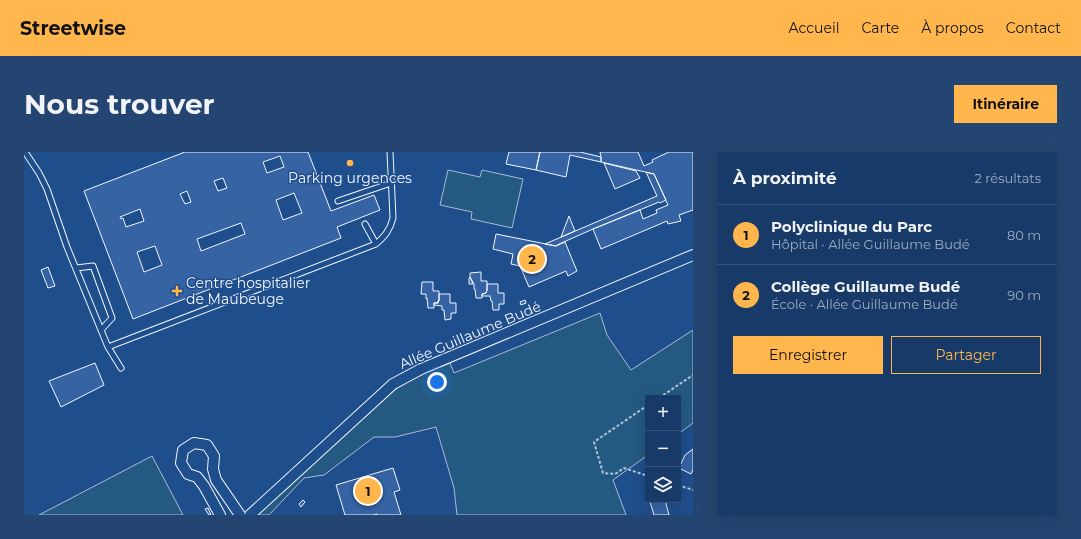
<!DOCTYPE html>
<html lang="fr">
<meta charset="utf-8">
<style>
body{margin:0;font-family:Montserrat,sans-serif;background:#244571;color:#f1f3f6}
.controls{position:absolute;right:12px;bottom:12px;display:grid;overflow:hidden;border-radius:0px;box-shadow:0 4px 16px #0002}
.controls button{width:36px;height:36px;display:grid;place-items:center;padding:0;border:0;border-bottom:1px solid #36547d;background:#173a69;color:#f1f3f6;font:20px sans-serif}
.you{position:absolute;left:413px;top:230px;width:14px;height:14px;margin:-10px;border:3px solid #fff;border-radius:50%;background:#1a73e8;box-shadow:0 0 0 6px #1a73e833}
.badge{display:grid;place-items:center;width:26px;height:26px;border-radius:50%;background:#ffb74d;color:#111;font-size:13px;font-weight:700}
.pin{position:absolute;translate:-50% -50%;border:2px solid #fff;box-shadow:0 1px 4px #0006}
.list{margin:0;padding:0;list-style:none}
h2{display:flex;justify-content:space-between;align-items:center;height:52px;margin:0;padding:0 16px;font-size:17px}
h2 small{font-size:13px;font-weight:400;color:#9eadc0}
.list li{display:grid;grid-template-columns:26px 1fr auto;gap:12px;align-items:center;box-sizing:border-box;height:60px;padding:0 16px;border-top:1px solid #36547d}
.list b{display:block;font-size:15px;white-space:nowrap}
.list p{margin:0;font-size:13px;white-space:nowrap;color:#9eadc0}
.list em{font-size:13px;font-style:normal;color:#9eadc0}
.actions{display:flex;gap:8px;padding:12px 16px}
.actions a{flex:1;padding:9px 0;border:1px solid #ffb74d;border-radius:0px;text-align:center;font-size:14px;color:#ffb74d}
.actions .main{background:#ffb74d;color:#111}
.icon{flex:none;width:22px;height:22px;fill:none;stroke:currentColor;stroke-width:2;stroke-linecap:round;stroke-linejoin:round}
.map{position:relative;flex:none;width:669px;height:363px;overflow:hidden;border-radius:0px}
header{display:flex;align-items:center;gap:24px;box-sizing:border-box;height:56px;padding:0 20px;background:#ffb74d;color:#111}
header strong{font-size:19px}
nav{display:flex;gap:22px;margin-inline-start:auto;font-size:14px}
.intro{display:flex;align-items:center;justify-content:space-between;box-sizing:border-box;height:96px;padding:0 24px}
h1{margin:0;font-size:28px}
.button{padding:10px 18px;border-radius:0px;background:#ffb74d;color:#111;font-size:14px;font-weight:700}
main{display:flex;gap:24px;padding:0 24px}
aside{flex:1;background:#173a69;border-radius:0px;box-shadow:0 4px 16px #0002}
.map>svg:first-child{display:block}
.green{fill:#245a82;stroke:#a8bbd7}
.building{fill:#3563a3;stroke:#f2f6ff;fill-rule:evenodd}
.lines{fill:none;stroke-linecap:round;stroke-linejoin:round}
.lane-casing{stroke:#f2f6ff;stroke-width:7}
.street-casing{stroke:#f2f6ff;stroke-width:12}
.path{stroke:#b3c4dc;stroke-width:2;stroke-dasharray:3 2;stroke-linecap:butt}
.lane{stroke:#1f4e8c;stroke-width:5}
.street{stroke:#1f4e8c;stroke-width:10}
.poi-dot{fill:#ffb74d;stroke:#1f4e8c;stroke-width:1.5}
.labels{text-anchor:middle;stroke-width:3;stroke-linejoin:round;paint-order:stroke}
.poi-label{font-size:14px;fill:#f2f6ff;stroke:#1f4e8c}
.street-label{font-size:14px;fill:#f2f6ff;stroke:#1f4e8c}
</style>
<header>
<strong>Streetwise</strong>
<nav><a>Accueil</a><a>Carte</a><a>À propos</a><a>Contact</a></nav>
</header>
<div class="intro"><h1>Nous trouver</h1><a class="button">Itinéraire</a></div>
<main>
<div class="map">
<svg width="669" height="363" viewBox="0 0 669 363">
<rect width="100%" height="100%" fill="#1f4e8c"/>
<path class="green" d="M 424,18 L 456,25 L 458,18 L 499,27 L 488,76 L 447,67 L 448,60 L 416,53 Z
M 576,161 L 583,183 L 607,218 L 669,178 L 669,271 L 654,282 L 654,246 L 624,246 L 624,303 L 589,328 L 602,363 L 433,363 L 430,336 L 412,275 L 371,285 L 350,285 L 300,323 L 280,326 L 245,363 L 233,363 L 359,245 L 390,226 L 426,211 L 430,221 Z
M 128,304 L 159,363 L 15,363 Z"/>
<path class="building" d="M 161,0 L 284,0 L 307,59 L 350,43 L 356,58 L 313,75 L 317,86 L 109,167 L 60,39 ZM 256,4 L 260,15 L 243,21 L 239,10 ZM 199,26 L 203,36 L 194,39 L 190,29 ZM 163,39 L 167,50 L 161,52 L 156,42 ZM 270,41 L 278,61 L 259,68 L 252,48 ZM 116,57 L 120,69 L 102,75 L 99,66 L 97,67 L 96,65 ZM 217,71 L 221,82 L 177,99 L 173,87 ZM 131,94 L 138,113 L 120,120 L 113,100 Z
M 485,0 L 516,0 L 512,18 L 482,12 Z
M 516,0 L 556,0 L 577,5 L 577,10 L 546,3 L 542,25 L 512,18 Z
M 576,0 L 614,0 L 620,14 L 629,10 L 628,8 L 645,0 L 669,0 L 669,58 L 655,63 L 657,69 L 644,72 L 643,69 L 577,97 L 569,77 L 616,58 L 619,67 L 633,61 L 632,58 L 644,53 L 630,22 L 577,10 L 577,5 Z
M 580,11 L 612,19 L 616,26 L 591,37 Z
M 622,20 L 630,22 L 642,48 L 636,51 L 635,50 L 569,77 L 533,93 L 532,94 L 521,92 L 633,44 Z
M 545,64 L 551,79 L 537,85 Z
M 472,82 L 532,94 L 541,90 L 553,119 L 544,124 L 542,119 L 505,135 L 496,114 L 487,112 L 489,102 L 469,97 Z
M 24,115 L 31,134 L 24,136 L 17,118 Z
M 457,120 L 457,129 L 463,129 L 463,139 L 462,140 L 462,141 L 458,142 L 458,146 L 452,146 L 451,137 L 450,137 L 450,132 L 446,125 L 446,121 Z
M 446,125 L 449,132 L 445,132 L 445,126 Z
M 398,130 L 409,130 L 409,139 L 415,139 L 415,149 L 414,149 L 414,151 L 410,151 L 410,156 L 404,156 L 403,146 L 402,147 L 402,142 L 397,142 Z
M 463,132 L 474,132 L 474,141 L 480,141 L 480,152 L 475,152 L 475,158 L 469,158 L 468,149 L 467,149 L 466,144 L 458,144 L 458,142 L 462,141 L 462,140 L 463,139 Z
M 415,142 L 426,142 L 426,151 L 432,151 L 432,161 L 427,161 L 427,167 L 421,168 L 420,158 L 418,158 L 418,154 L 410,153 L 410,151 L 414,151 L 414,149 L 415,149 Z
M 501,148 L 502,151 L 497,153 L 496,150 Z
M 71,211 L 80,233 L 37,255 L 25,229 Z
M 669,297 L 669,318 L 667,322 L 655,316 L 661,303 Z
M 369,316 L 376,338 L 370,340 L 377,363 L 353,363 L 353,362 L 349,363 L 321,363 L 312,333 Z
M 279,348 L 281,350 L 277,355 L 275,352 Z
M 634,348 L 641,348 L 645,363 L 630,363 L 626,350 Z
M 184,356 L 187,363 L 185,363 L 181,357 Z"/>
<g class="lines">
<defs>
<path id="lane" d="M 1,0 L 15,21 L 23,37 L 43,95 L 84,195 L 97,216
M 314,49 L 367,31
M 341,72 L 352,92
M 52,116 L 69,114 L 88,166 L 77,178
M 84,195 L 352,92 C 361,84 366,78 369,66 L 366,0"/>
<path id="street" d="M 196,363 L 180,334 L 173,325 L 164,322 L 157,311 L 159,298 L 170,291 L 183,293 L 190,304 L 189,317 L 192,328 L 216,363
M 226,363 L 369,232 L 397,217 L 669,103"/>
</defs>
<use href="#lane" class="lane-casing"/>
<use href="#street" class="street-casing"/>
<path class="path" d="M 635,246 L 669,223
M 624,253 L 570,290 L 579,321 L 591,322 L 600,316 L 624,324
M 654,333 L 669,338"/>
<use href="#lane" class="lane"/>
<use href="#street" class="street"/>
</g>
<g class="poi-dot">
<circle cx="326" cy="11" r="4"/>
<path d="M151 133h4v4h4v4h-4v4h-4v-4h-4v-4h4z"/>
</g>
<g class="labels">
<g class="poi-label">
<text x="326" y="31">Parking urgences</text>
<text x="162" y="136" text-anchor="start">Centre hospitalier<tspan x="162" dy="16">de Maubeuge</tspan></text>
</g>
<g class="street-label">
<text transform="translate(446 183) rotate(-23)" y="5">Allée Guillaume Budé</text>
</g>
</g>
</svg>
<div class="controls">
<button>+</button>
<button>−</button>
<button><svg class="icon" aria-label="layers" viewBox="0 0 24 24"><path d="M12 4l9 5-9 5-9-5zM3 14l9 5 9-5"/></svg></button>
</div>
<div class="you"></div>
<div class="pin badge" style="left:344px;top:339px">1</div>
<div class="pin badge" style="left:508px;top:107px">2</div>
</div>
<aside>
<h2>À proximité<small>2 résultats</small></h2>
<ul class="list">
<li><span class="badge">1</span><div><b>Polyclinique du Parc</b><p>Hôpital · Allée Guillaume Budé</p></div><em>80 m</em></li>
<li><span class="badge">2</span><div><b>Collège Guillaume Budé</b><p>École · Allée Guillaume Budé</p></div><em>90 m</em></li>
</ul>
<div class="actions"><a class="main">Enregistrer</a><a>Partager</a></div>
</aside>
</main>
